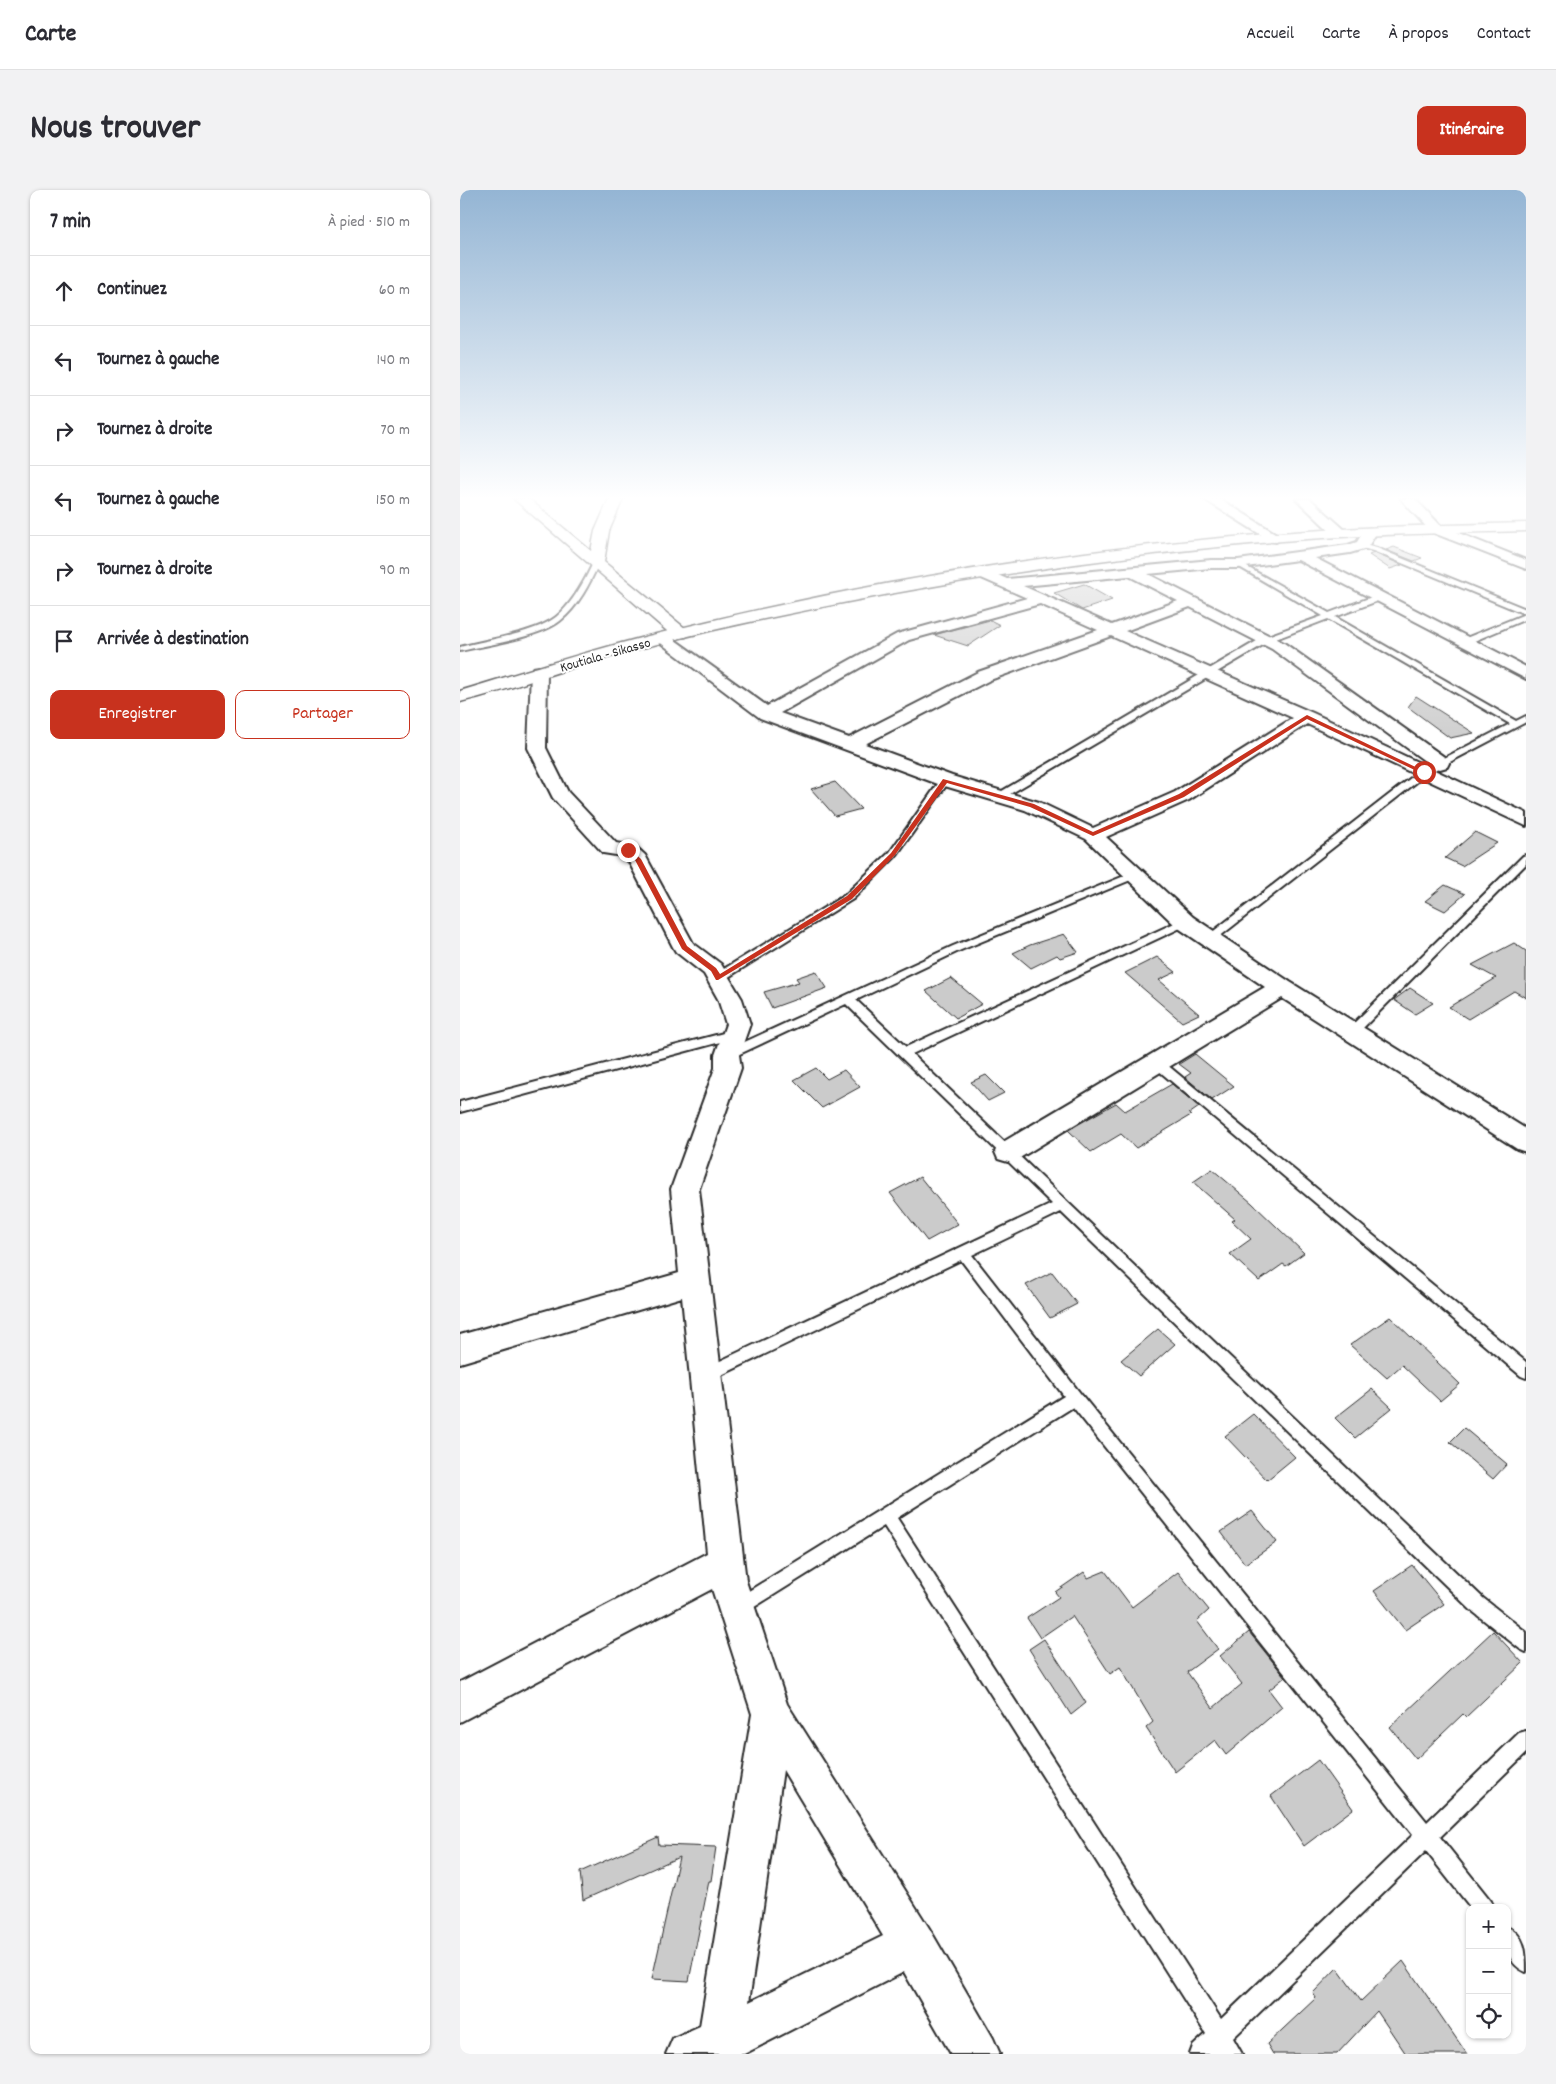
<!DOCTYPE html>
<html lang="fr">
<meta charset="utf-8">
<style>
body{margin:0;font-family:Dekko,sans-serif;background:#f2f2f3;color:#2b2b33}
.controls{position:absolute;right:15px;bottom:15px;display:grid;overflow:hidden;border-radius:10px;box-shadow:0 1px 4px #0004}
.controls button{width:45px;height:45px;display:grid;place-items:center;padding:0;border:0;border-bottom:1px solid #e1e1e2;background:#fff;color:#2b2b33;font:25px sans-serif}
.stop{position:absolute;width:15px;height:15px;margin:-11px;border:4px solid #c8321e;border-radius:50%;background:#fff}
.stop.end{background:#c8321e;border-color:#fff;box-shadow:0 1px 5px #0008}
.list{margin:0;padding:0;list-style:none}
h2{display:flex;justify-content:space-between;align-items:center;height:65px;margin:0;padding:0 20px;font-size:21px}
h2 small{font-size:16px;font-weight:400;color:#7c7c81}
.list li{display:grid;grid-template-columns:32px 1fr auto;gap:15px;align-items:center;box-sizing:border-box;height:70px;padding:0 20px;border-top:1px solid #e1e1e2}
.list b{display:block;font-size:19px;white-space:nowrap}
.list em{font-size:16px;font-style:normal;color:#7c7c81}
.actions{display:flex;gap:10px;padding:15px 20px}
.actions a{flex:1;padding:11px 0;border:1px solid #c8321e;border-radius:10px;text-align:center;font-size:18px;color:#c8321e}
.actions .main{background:#c8321e;color:#fff}
.icon{flex:none;width:28px;height:28px;fill:none;stroke:currentColor;stroke-width:2;stroke-linecap:round;stroke-linejoin:round}
.map{position:relative;flex:none;width:1066px;height:1864px;overflow:hidden;border-radius:10px}
header{display:flex;align-items:center;gap:30px;box-sizing:border-box;height:70px;padding:0 25px;background:#fff;border-bottom:1px solid #e1e1e2}
header strong{font-size:24px}
nav{display:flex;gap:28px;margin-inline-start:auto;font-size:18px}
.intro{display:flex;align-items:center;justify-content:space-between;box-sizing:border-box;height:120px;padding:0 30px}
h1{margin:0;font-size:35px}
.button{padding:12px 22px;border-radius:10px;background:#c8321e;color:#fff;font-size:18px;font-weight:700}
main{display:flex;gap:30px;padding:0 30px}
aside{flex:1;background:#fff;border-radius:10px;box-shadow:0 1px 4px #0004}
.map>svg:first-child{display:block}
.building{fill:#cbcbcb;stroke:#2b2b2b}
.lines{fill:none;stroke-linecap:round;stroke-linejoin:round}
.service-casing{stroke:#2b2b2b;stroke-width:4}
.minor-casing{stroke:#2b2b2b;stroke-width:4}
.tertiary-casing{stroke:#2b2b2b;stroke-width:3}
.primary-casing{stroke:#2b2b2b;stroke-width:3}
.service{fill:#fff;fill-rule:evenodd}
.minor{fill:#fff;fill-rule:evenodd}
.tertiary{fill:#fff;fill-rule:evenodd}
.primary{fill:#fff;fill-rule:evenodd}
.route{fill:#c8321e}
.labels{text-anchor:middle;stroke-width:4;stroke-linejoin:round;paint-order:stroke}
.far-street-label{font-size:14px;fill:#2b2b2b;stroke:#fff}
</style>
<header>
<strong>Carte</strong>
<nav><a>Accueil</a><a>Carte</a><a>À propos</a><a>Contact</a></nav>
</header>
<div class="intro"><h1>Nous trouver</h1><a class="button">Itinéraire</a></div>
<main>
<aside>
<h2>7 min<small>À pied · 510 m</small></h2>
<ul class="list">
<li><svg class="icon" aria-label="ahead" viewBox="0 0 24 24"><path d="M12 20V5M6 11l6-6 6 6"/></svg><div><b>Continuez</b></div><em>60 m</em></li>
<li><svg class="icon" aria-label="left" viewBox="0 0 24 24"><path d="M17 20v-9H6M10 6l-5 5 5 5"/></svg><div><b>Tournez à gauche</b></div><em>140 m</em></li>
<li><svg class="icon" aria-label="right" viewBox="0 0 24 24"><path d="M7 20v-9h11M14 6l5 5-5 5"/></svg><div><b>Tournez à droite</b></div><em>70 m</em></li>
<li><svg class="icon" aria-label="left" viewBox="0 0 24 24"><path d="M17 20v-9H6M10 6l-5 5 5 5"/></svg><div><b>Tournez à gauche</b></div><em>150 m</em></li>
<li><svg class="icon" aria-label="right" viewBox="0 0 24 24"><path d="M7 20v-9h11M14 6l5 5-5 5"/></svg><div><b>Tournez à droite</b></div><em>90 m</em></li>
<li><svg class="icon" aria-label="arrive" viewBox="0 0 24 24"><path d="M6 21V4h12l-3 4 3 4H6"/></svg><div><b>Arrivée à destination</b></div></li>
</ul>
<div class="actions"><a class="main">Enregistrer</a><a>Partager</a></div>
</aside>
<div class="map">
<svg width="1066" height="1864" viewBox="0 0 1066 1864">
<rect width="100%" height="100%" fill="#fff"/>
<filter id="ink" filterUnits="userSpaceOnUse"><feTurbulence type="fractalNoise" baseFrequency=".02" numOctaves="2"/><feDisplacementMap in="SourceGraphic" scale="10" xChannelSelector="R" yChannelSelector="G"/><feConvolveMatrix kernelMatrix="1 2 1 2 8 2 1 2 1" color-interpolation-filters="sRGB"/></filter>
<g filter="url(#ink)">
<path class="building" d="M 934,357 L 962,368 L 954,371 L 926,360 Z
M 914,363 L 942,375 L 930,379 L 909,365 Z
M 624,394 L 652,410 L 622,420 L 594,403 Z
M 530,430 L 540,435 L 508,456 L 474,445 Z
M 956,506 L 1014,543 L 990,548 L 948,517 Z
M 375,592 L 401,619 L 375,626 L 351,599 Z
M 1015,642 L 1037,653 L 1002,676 L 985,668 Z
M 985,695 L 1005,704 L 985,721 L 965,711 Z
M 604,744 L 618,762 L 600,768 L 597,765 L 571,778 L 553,763 L 570,755 Z
M 1054,753 L 1066,761 L 1066,808 L 1054,801 L 1008,829 L 989,817 L 1036,788 L 1012,775 Z
M 697,767 L 716,782 L 699,790 L 739,824 L 722,832 L 665,783 Z
M 356,781 L 367,798 L 312,818 L 304,802 L 339,792 L 336,788 Z
M 491,788 L 522,814 L 496,828 L 466,801 Z
M 950,798 L 973,813 L 955,824 L 934,810 Z
M 735,864 L 774,896 L 752,910 L 725,887 L 731,883 L 719,874 Z
M 356,878 L 367,889 L 384,880 L 400,897 L 362,918 L 334,890 Z
M 526,885 L 544,903 L 528,911 L 511,892 Z
M 712,894 L 739,917 L 729,924 L 731,925 L 676,958 L 661,944 L 631,962 L 608,940 L 656,913 L 665,921 Z
M 752,979 L 792,1013 L 844,1063 L 826,1076 L 823,1074 L 799,1091 L 770,1064 L 791,1049 L 772,1031 L 775,1029 L 733,992 Z
M 460,987 L 498,1034 L 467,1051 L 430,1003 Z
M 592,1082 L 617,1114 L 590,1128 L 566,1095 Z
M 930,1127 L 1000,1194 L 980,1211 L 942,1175 L 927,1188 L 890,1155 Z
M 698,1139 L 715,1154 L 679,1186 L 661,1170 Z
M 912,1199 L 932,1218 L 895,1248 L 875,1228 Z
M 793,1224 L 835,1267 L 807,1290 L 765,1246 Z
M 1004,1238 L 1047,1274 L 1033,1289 L 990,1252 Z
M 792,1321 L 817,1352 L 785,1374 L 761,1342 Z
M 952,1375 L 984,1414 L 945,1440 L 914,1401 Z
M 645,1381 L 672,1417 L 718,1382 L 749,1420 L 737,1431 L 758,1459 L 727,1482 L 753,1518 L 782,1494 L 760,1466 L 789,1442 L 825,1487 L 809,1500 L 822,1517 L 766,1565 L 755,1550 L 715,1582 L 686,1538 L 693,1532 L 660,1477 L 650,1484 L 612,1426 L 580,1448 L 567,1428 L 599,1407 L 595,1402 L 624,1382 L 628,1388 Z
M 1033,1441 L 1063,1473 L 1006,1527 L 1003,1524 L 956,1569 L 930,1537 Z
M 584,1449 L 626,1513 L 611,1525 L 569,1459 Z
M 858,1570 L 893,1619 L 844,1656 L 811,1606 Z
M 198,1647 L 199,1655 L 256,1657 L 251,1691 L 249,1691 L 229,1791 L 192,1789 L 219,1667 L 123,1710 L 120,1682 Z
M 943,1771 L 1007,1864 L 946,1864 L 917,1821 L 877,1864 L 813,1864 L 807,1854 L 856,1808 L 853,1803 L 877,1778 L 901,1811 Z"/>
<g class="lines">
<defs>
<path id="service" d="M 900,354 L 917,358 L 1066,419 L 1066,429 L 1007,454 L 1001,454 L 1001,450 L 1065,424 L 913,361 L 898,357 L 897,356 Z
M 136,371 L 139,373 C 130,393 118,417 100,431 C 80,447 27,455 0,461 L 0,457 C 26,450 76,443 96,427 C 112,414 124,392 133,373 Z
M 778,372 L 869,423 L 917,405 L 923,405 L 923,409 L 875,427 L 1056,531 L 1066,526 L 1066,532 L 967,584 L 754,751 L 750,752 L 745,749 L 746,747 L 961,580 L 1050,534 L 868,429 L 808,452 L 543,608 L 537,608 L 537,604 L 802,448 L 863,426 L 776,375 L 775,374 Z
M 485,587 L 490,590 L 436,666 L 393,709 L 262,791 L 254,791 L 252,788 L 254,785 L 385,705 L 430,662 L 482,588 Z
M 1066,665 L 1066,674 L 896,845 L 888,845 L 886,842 L 888,839 L 1063,666 Z
M 674,682 L 679,685 L 678,687 L 501,760 L 396,810 L 446,857 L 721,730 L 729,730 L 730,732 L 729,734 L 452,864 L 1023,1408 L 1066,1442 L 1066,1462 L 1060,1459 L 1011,1420 L 601,1022 L 512,1065 L 620,1203 L 967,1632 L 1059,1543 L 1066,1541 L 1066,1563 L 980,1647 L 1031,1711 L 1034,1718 L 1011,1718 L 966,1661 L 773,1848 L 782,1864 L 730,1864 L 733,1856 L 746,1844 L 424,1336 L 283,1424 L 277,1427 L 271,1424 L 268,1418 L 271,1412 L 604,1206 L 501,1070 L 251,1190 L 246,1192 L 241,1190 L 238,1185 L 241,1180 L 592,1014 L 386,814 L 271,868 L 263,868 L 261,865 L 263,862 L 493,756 ZM 613,1217 L 953,1645 L 761,1829 L 437,1328 Z
M 275,840 L 281,844 L 279,847 L 0,922 L 0,912 Z
M 696,868 L 700,869 L 1066,1172 L 1066,1188 L 1061,1186 L 692,875 L 690,872 L 692,869 Z
M 1047,1737 C 1066,1745 1066,1763 1066,1782 C 1046,1773 1047,1756 1047,1737 Z"/>
<path id="minor" d="M 744,309 L 760,309 L 823,348 L 816,352 L 811,351 Z
M 836,309 L 850,309 L 885,340 L 887,343 L 885,346 L 875,346 Z
M 941,309 L 955,309 L 981,336 L 1066,370 L 1066,379 L 971,342 Z
M 910,338 L 917,342 L 907,358 L 890,363 L 855,368 L 1066,477 L 1066,489 L 838,370 L 778,378 L 751,378 L 688,384 L 824,453 L 987,569 L 989,573 L 987,577 L 980,579 L 973,577 L 812,459 L 730,417 L 665,441 L 853,523 L 1066,623 L 1066,636 L 847,534 L 729,610 L 646,647 L 733,727 L 830,792 L 1066,939 L 1066,962 L 1057,959 L 822,808 L 558,969 L 548,972 L 538,969 L 535,962 L 538,955 L 805,797 L 717,737 L 626,649 L 565,620 L 478,594 L 300,528 L 194,448 L 196,445 L 208,445 L 307,516 L 437,444 L 567,408 L 519,387 L 517,384 L 519,381 L 529,381 L 547,389 L 751,370 L 778,370 L 888,355 L 897,352 L 905,339 ZM 669,386 L 718,411 L 652,435 L 563,396 ZM 580,414 L 638,440 L 518,482 L 389,548 L 320,523 L 449,450 ZM 651,446 L 833,528 L 715,602 L 633,638 L 579,612 L 492,586 L 405,554 L 530,490 Z
M 79,477 L 85,478 L 87,482 L 86,558 L 108,602 L 156,653 L 175,656 L 185,665 L 233,753 L 261,774 L 282,809 L 290,834 L 279,865 L 281,878 L 239,999 L 286,1391 L 327,1514 L 469,1738 L 533,1848 L 540,1864 L 491,1864 L 444,1782 L 284,1864 L 206,1864 L 213,1848 L 240,1836 L 292,1524 L 252,1399 L 0,1532 L 0,1492 L 247,1363 L 222,1107 L 0,1173 L 0,1145 L 219,1083 L 211,999 L 255,878 L 255,865 L 266,834 L 258,809 L 244,784 L 216,762 L 213,757 L 169,672 L 162,666 L 143,663 L 93,608 L 68,558 L 71,482 L 73,478 ZM 323,1580 L 423,1746 L 289,1812 Z"/>
<path id="tertiary" d="M 54,309 L 69,309 L 131,361 L 135,341 L 149,309 L 163,309 L 149,341 L 144,372 L 226,439 L 228,443 L 226,447 L 214,447 Z"/>
<path id="primary" d="M 1066,333 L 1066,341 C 993,343 921,344 848,349 C 664,363 480,391 299,430 C 237,443 175,459 115,477 C 76,489 39,503 0,512 L 0,501 C 62,482 125,462 188,446 C 404,391 626,356 848,341 C 921,336 993,335 1066,333 Z"/>
</defs>
<use href="#service" class="service-casing"/>
<use href="#minor" class="minor-casing"/>
<use href="#tertiary" class="tertiary-casing"/>
<use href="#primary" class="primary-casing"/>
<use href="#service" class="service"/>
<use href="#minor" class="minor"/>
<use href="#tertiary" class="tertiary"/>
<use href="#primary" class="primary"/>
</g>
</g>
<linearGradient id="sky" x2="0" y2="1"><stop stop-color="#94b5d4"/><stop offset="0.54" stop-color="#fff"/><stop offset="1" stop-color="#fff" stop-opacity="0"/></linearGradient>
<rect width="1066" height="570" fill="url(#sky)"/>
<path class="route" d="M 847,525 L 966,582 L 961,583 L 847,529 L 724,607 L 633,646 L 570,617 L 487,593 L 435,665 L 392,709 L 258,790 L 256,790 L 251,781 L 222,759 L 175,670 L 165,660 L 170,659 L 181,669 L 227,756 L 256,778 L 260,784 L 387,706 L 431,663 L 483,589 L 574,614 L 633,642 L 719,604 Z"/>
<g class="labels">
<g class="far-street-label">
<text transform="translate(145 464) rotate(-16)" y="5">Koutiala - Sikasso</text>
</g>
</g>
</svg>
<div class="controls">
<button>+</button>
<button>−</button>
<button><svg class="icon" aria-label="locate" viewBox="0 0 24 24"><circle cx="12" cy="12" r="6"/><path d="M12 2v4M12 18v4M2 12h4M18 12h4"/></svg></button>
</div>
<div class="stop" style="left:964px;top:582px"></div>
<div class="stop end" style="left:168px;top:660px"></div>
</div>
</main>
